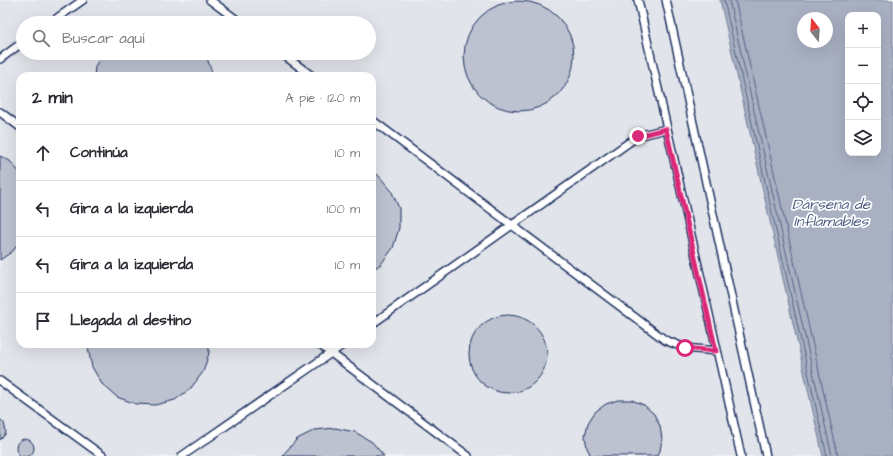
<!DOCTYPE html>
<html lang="es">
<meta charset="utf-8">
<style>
body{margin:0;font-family:"Architects Daughter",sans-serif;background:#f2f2f3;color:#2b2b33}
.controls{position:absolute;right:12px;top:12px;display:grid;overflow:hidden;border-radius:8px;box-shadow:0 4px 16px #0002}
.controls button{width:36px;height:36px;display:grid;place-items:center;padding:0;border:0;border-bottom:1px solid #e1e1e2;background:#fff;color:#2b2b33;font:20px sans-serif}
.compass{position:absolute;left:797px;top:12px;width:36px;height:36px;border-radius:50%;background:#fff;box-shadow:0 4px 16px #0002;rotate:343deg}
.stop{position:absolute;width:12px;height:12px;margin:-9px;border:3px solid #db2777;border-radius:50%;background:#fff}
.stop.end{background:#db2777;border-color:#fff;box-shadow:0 1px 4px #0008}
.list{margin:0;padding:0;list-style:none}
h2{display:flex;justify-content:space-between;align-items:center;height:52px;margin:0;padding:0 16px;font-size:17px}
h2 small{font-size:13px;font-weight:400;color:#7c7c81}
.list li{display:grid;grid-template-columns:26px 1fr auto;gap:12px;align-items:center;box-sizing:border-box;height:56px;padding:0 16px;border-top:1px solid #e1e1e2}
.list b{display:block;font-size:15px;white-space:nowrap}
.list em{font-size:13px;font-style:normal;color:#7c7c81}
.icon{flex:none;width:22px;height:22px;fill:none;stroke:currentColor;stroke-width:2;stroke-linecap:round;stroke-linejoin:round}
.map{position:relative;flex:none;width:893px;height:456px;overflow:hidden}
.search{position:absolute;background:#fff;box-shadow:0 4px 16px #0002;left:16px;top:16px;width:360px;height:44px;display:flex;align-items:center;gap:10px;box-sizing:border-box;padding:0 14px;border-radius:22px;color:#7c7c81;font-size:15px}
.panel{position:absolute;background:#fff;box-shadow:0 4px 16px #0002;left:16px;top:72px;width:360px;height:276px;border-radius:12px}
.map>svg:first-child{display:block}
.built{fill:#e1e4ea;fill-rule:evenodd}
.water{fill:#a8b0c2;stroke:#707c9a;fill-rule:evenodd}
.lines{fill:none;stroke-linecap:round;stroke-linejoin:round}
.shore{stroke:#536386;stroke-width:1}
.building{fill:#bcc2d0;stroke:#1b2f5e}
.lane-casing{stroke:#1b2f5e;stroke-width:10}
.lane{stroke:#fff;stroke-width:7}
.route{stroke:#db2777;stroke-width:5}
.labels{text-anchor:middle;stroke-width:3.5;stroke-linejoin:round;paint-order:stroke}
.water-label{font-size:15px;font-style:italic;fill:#4c5c81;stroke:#fff}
</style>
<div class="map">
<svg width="893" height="456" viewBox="0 0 893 456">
<rect width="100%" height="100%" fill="#f1f2f5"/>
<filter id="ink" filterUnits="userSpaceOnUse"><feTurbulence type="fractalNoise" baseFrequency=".025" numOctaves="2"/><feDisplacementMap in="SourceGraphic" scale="8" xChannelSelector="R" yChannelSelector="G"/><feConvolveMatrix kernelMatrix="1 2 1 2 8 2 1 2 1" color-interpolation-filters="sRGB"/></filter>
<g filter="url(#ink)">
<path class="built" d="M 0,0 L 720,0 L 823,456 L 0,456 ZM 23,23 L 369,23 L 369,53 L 23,53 ZM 20,76 L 372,76 L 372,344 L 20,344 Z"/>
<path class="water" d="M 720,0 L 893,0 L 893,456 L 823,456 ZM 848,15 L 878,15 L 878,153 L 848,153 ZM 803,18 L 827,18 L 827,42 L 803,42 Z"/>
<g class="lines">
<path class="shore" d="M 724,0 L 827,456
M 729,0 L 832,456
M 735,0 L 838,456"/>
</g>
<path class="building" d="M464 56a55 55 0 1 1 110 0a55 55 0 1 1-110 0Z
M 102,53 L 205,53 L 212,72 L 213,76 L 94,76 L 95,67 Z
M 0,156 L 10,161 L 20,173 L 20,241 L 13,251 L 0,260 Z
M 372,171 L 378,175 L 391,190 L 399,208 L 399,228 L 393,248 L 381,264 L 372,270 Z
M469 354a39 39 0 1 1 78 0a39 39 0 1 1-78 0Z
M 89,344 L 209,344 L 209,353 L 203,372 L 191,388 L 175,400 L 155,405 L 136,404 L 117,397 L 102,384 L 92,367 L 88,348 Z
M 618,400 L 632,400 L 644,405 L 654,414 L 660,426 L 662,439 L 660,451 L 657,456 L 591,456 L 587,448 L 585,436 L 588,423 L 595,412 L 606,404 Z
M 0,419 L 4,423 L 6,432 L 4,436 L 0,440 Z
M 335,428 L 355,432 L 372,442 L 384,456 L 282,456 L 297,439 L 315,430 Z
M16 448a9 9 0 1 1 18 0a9 9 0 1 1-18 0Z"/>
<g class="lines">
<defs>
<path id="lane" d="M 210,0 L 241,23
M 638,0 L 741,456
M 666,0 L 766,456
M 50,23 L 83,0
M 281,53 L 312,76
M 0,59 L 23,42
M 0,112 L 20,127
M 372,120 L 665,340 L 685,348 L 717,351
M 372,324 L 638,136 L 666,129
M 319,344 L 468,456
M 0,381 L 103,456
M 182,456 L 344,344"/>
</defs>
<use href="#lane" class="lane-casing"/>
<use href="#lane" class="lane"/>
</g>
</g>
<g class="lines" filter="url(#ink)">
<path class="route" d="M 638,136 L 666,129 L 716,351 L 685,348"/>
</g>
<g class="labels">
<g class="water-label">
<text x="831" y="209">Dársena de<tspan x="831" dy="17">Inflamables</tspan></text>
</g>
</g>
</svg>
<div class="controls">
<button>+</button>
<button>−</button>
<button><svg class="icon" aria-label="locate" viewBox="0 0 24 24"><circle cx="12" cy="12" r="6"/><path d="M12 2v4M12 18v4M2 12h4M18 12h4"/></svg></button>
<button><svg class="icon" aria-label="layers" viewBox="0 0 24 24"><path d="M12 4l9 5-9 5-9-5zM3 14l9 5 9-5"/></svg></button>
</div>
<svg class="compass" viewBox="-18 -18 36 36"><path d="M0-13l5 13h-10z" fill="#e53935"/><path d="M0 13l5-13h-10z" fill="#7c7c81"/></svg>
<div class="stop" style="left:685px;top:348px"></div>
<div class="stop end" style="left:638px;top:136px"></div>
<div class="search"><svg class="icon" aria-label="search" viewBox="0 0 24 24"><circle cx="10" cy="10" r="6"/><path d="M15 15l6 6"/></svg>Buscar aquí</div>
<section class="panel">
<h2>2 min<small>A pie · 120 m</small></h2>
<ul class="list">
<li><svg class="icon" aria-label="ahead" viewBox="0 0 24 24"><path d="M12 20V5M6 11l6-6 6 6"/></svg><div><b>Continúa</b></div><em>10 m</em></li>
<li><svg class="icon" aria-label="left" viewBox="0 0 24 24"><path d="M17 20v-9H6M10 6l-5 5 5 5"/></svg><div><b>Gira a la izquierda</b></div><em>100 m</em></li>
<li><svg class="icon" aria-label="left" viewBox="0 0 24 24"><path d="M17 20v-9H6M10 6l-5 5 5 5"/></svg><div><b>Gira a la izquierda</b></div><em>10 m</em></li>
<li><svg class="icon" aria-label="arrive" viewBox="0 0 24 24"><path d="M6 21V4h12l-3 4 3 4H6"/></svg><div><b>Llegada al destino</b></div></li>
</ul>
</section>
</div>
